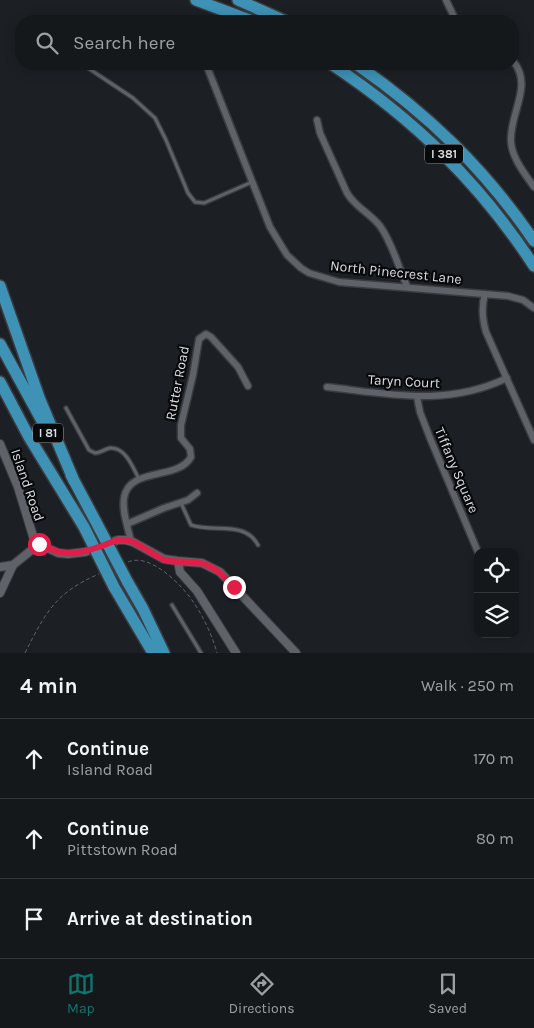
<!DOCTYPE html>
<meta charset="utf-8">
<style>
body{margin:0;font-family:Karla,sans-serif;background:#1e2124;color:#f1f3f6}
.controls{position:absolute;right:15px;bottom:15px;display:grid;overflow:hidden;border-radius:10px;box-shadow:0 2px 12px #0003}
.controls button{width:45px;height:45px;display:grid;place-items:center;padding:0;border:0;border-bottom:1px solid #34373a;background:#15181b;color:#f1f3f6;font:25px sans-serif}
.stop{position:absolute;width:15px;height:15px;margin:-11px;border:4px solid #e11d48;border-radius:50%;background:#fff}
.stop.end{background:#e11d48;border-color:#fff;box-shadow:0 1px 5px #0008}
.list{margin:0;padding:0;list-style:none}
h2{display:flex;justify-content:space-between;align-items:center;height:65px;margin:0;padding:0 20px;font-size:21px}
h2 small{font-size:16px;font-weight:400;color:#9da0a3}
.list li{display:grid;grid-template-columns:32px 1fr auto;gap:15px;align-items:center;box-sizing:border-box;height:80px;padding:0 20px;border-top:1px solid #34373a}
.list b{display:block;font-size:19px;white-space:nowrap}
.list p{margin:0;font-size:16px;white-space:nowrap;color:#9da0a3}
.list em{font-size:16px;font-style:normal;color:#9da0a3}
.icon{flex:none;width:28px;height:28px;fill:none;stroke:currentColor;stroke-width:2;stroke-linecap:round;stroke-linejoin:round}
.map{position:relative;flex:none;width:534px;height:653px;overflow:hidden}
.search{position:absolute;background:#15181b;box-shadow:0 2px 12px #0003;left:15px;right:15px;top:15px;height:55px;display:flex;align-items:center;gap:12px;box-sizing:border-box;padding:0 18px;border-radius:20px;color:#9da0a3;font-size:19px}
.sheet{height:305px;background:#15181b}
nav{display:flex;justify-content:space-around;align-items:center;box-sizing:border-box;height:70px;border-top:1px solid #34373a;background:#15181b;font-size:14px;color:#9da0a3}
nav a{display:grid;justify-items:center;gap:2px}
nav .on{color:#0f766e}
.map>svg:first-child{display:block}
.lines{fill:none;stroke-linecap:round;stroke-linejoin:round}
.service-casing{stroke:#3a3c40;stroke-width:5.5}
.minor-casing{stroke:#3a3c40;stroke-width:9}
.tertiary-casing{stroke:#3a3c40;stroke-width:10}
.motorway-casing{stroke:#3a3c40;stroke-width:14}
.path{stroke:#606468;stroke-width:1;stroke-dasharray:4 2.5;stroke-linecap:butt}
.service{stroke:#5f6369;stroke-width:3}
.minor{stroke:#5f6369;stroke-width:6}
.tertiary{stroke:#5f6369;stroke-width:8}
.motorway{stroke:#3d92b6;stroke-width:11}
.motorway-bridge-casing{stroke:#3a3c40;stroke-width:14;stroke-linecap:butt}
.motorway-bridge{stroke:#3d92b6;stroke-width:11}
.route{stroke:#e11d48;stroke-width:6}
.labels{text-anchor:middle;stroke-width:4.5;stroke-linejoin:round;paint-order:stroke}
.shield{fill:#08090b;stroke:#9c9da1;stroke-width:1}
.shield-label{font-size:12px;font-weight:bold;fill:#dbdde1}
.street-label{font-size:14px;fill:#dbdde1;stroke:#08090b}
</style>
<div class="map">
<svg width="534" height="653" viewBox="0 0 534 653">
<rect width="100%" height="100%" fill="#1c2024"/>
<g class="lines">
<defs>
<path id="service" d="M 82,64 L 133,98 L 155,118 L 166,140 L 188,193 L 195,202 L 204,203 L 252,182
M 66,408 L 89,450 L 95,453 C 100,453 105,449 110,448 C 126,447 133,468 139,479
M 181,503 L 191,525 C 213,533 245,520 258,545
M 172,605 L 201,653"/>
<path id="minor" d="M 446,0 L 456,21
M 513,61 C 534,86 509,113 511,142 C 512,158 525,174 534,187
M 206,64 L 270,227 L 287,255 L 301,268 L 309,273 L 339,282 L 508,296 L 523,300 L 534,308
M 317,120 L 320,133 L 347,193 C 355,207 370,213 380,226 C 393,244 398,267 407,286
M 485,294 C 481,307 482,318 486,332 L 534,440
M 327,387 C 390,394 447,407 507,378
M 417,397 L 420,412 L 430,438 L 478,552
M 127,524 L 164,508 L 188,500 L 197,493
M 131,541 C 128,528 122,512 124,498 C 129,466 178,481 191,457 L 190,449 L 181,438 L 181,425 L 193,375 L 199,339 L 206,334 L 211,337 L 238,367 L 248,386"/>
<path id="tertiary" d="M 0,444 L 18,487 L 33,536 L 39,544 L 58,553 L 68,554 L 85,552 L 118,540 L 125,540 L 133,542 L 164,559 L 178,561 L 180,572 L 197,591 L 236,653
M 178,561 L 202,563 L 220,572 L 296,653
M 0,567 L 13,565
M 0,593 L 13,565 L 39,544"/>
<path id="motorway" d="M 196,0 L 252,21
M 238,0 L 285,21
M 331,64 C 414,119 480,183 534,266
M 356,64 C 428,114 485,169 534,241
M 0,286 L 40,400 L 74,481
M 0,344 L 41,419
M 0,382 L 29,437 L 84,527
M 71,475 L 96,522
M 127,581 L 143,609 L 164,653
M 114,587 L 153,653"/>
</defs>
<use href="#service" class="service-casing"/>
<use href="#minor" class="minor-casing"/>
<use href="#tertiary" class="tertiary-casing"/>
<use href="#motorway" class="motorway-casing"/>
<path class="path" d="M 128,562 C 150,552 183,586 194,603 C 204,618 212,635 217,653
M 25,653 C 45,613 56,592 99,574"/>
<use href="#service" class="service"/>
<use href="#minor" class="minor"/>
<use href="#tertiary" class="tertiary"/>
<use href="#motorway" class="motorway"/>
<defs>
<path id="motorway-bridge" d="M 96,522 L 127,581
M 84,527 L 114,587"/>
</defs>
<use href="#motorway-bridge" class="motorway-bridge-casing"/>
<use href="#motorway-bridge" class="motorway-bridge"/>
</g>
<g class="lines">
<path class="route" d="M 39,544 C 65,557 75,555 102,546 C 108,544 114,540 120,540 C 137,538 150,555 165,560 C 179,564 194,559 207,565 C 218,569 226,579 234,587"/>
</g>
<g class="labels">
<g class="shield">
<rect x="425" y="144.5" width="38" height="19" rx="4"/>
<rect x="33" y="423.5" width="30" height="19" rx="4"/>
</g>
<g class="shield-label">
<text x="444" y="158">I 381</text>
<text x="48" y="437">I 81</text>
</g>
<g class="street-label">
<text transform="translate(396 272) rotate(6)" y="5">North Pinecrest Lane</text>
<text transform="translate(404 381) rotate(3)" y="5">Taryn Court</text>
<text transform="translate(177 383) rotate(-79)" y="5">Rutter Road</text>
<text transform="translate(457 470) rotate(67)" y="5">Tiffany Square</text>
<text transform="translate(28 485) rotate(71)" y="5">Island Road</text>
</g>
</g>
</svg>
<div class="controls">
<button><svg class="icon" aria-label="locate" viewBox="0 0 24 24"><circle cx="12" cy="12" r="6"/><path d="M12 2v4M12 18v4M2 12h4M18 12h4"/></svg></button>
<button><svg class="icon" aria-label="layers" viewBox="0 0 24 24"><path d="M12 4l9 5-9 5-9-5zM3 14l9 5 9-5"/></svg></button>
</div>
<div class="stop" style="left:39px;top:544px"></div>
<div class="stop end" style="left:234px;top:587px"></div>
<div class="search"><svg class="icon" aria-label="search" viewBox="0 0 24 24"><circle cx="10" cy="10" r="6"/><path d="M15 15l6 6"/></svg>Search here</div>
</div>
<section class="sheet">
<h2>4 min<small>Walk · 250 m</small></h2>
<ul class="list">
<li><svg class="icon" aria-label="ahead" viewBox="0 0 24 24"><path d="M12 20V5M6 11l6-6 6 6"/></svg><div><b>Continue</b><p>Island Road</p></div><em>170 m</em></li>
<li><svg class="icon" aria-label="ahead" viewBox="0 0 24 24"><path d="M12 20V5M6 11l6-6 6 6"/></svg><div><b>Continue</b><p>Pittstown Road</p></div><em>80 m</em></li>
<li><svg class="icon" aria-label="arrive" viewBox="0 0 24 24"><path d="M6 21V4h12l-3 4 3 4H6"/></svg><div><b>Arrive at destination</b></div></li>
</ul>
</section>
<nav>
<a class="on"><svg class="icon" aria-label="map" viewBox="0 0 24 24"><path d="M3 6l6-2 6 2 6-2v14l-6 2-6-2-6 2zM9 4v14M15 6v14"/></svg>Map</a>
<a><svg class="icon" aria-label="directions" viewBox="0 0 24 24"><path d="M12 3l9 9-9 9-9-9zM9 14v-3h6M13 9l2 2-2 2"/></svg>Directions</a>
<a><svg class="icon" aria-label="saved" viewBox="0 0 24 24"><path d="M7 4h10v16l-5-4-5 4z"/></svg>Saved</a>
</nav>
